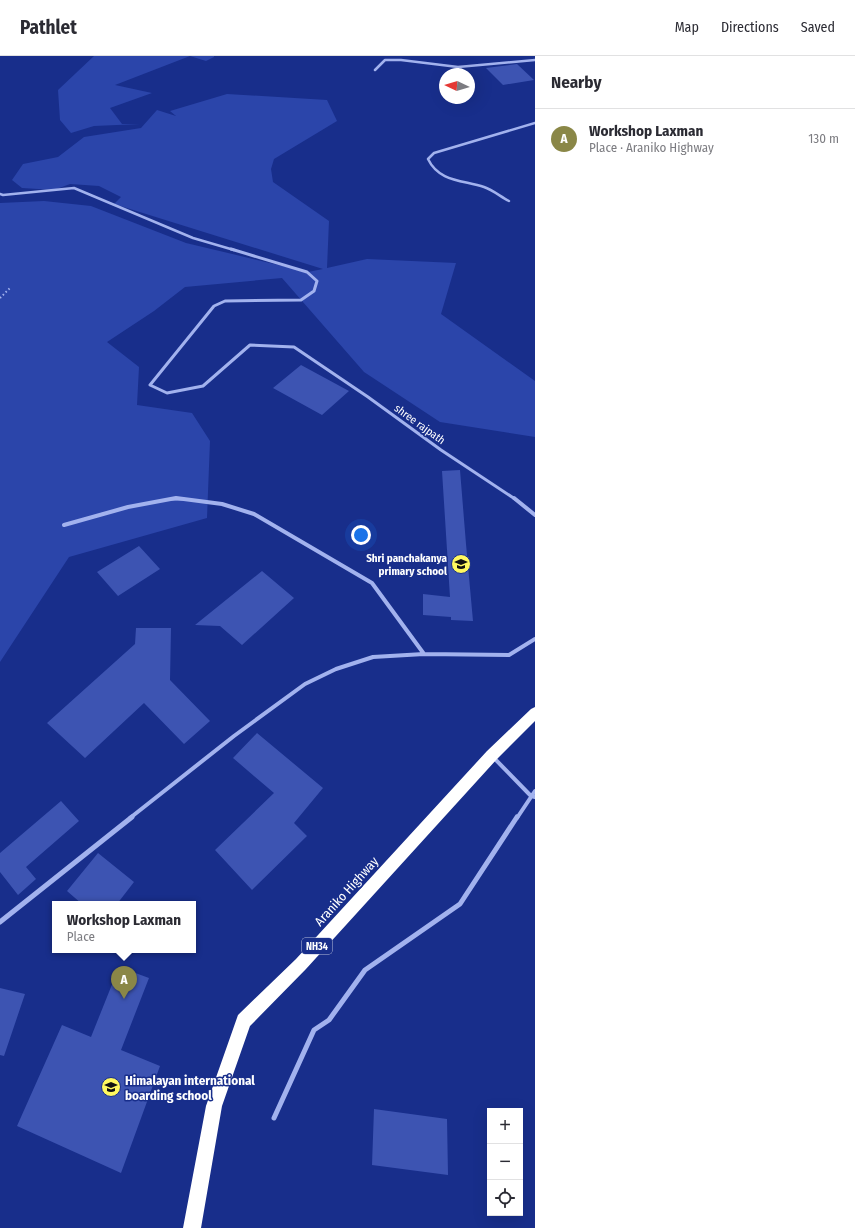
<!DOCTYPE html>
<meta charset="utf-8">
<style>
body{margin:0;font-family:"Fira Sans Condensed",sans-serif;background:#f2f2f3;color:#2b2b33}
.controls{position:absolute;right:12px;bottom:12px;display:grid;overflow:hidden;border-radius:0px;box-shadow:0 4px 16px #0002}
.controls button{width:36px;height:36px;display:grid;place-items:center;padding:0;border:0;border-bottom:1px solid #e1e1e2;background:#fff;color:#2b2b33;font:20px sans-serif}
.compass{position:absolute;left:439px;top:12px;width:36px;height:36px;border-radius:50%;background:#fff;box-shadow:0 4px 16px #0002;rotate:274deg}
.you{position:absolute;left:361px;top:479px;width:14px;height:14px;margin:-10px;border:3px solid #fff;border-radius:50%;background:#1a73e8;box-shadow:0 0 0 6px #1a73e833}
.badge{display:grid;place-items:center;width:26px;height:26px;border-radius:50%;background:#8a8747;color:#fff;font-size:13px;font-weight:700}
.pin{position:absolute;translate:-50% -33px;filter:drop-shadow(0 1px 2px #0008)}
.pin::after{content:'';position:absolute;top:21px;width:14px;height:12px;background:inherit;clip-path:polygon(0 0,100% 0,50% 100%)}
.popup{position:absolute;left:52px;top:845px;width:144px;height:52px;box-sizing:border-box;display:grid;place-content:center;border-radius:0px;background:#fff;filter:drop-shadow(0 1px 3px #0005);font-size:13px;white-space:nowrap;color:#7c7c81}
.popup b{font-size:15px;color:#2b2b33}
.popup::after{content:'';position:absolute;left:50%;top:100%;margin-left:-8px;border:8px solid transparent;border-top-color:#fff}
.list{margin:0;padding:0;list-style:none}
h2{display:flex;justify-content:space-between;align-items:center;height:52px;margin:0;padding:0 16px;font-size:17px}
h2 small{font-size:13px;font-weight:400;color:#7c7c81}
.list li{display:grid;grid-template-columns:26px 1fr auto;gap:12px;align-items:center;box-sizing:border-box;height:60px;padding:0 16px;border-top:1px solid #e1e1e2}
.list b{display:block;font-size:15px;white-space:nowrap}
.list p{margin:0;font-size:13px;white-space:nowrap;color:#7c7c81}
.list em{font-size:13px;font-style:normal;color:#7c7c81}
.icon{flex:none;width:22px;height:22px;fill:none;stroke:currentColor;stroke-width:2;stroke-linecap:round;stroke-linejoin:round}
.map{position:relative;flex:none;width:535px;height:1172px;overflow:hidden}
header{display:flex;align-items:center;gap:24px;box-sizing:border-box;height:56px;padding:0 20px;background:#fff;border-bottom:1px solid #e1e1e2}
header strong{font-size:19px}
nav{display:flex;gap:22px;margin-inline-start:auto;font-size:14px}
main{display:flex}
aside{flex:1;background:#fff}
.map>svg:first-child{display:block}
.green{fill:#2b45aa}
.building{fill:#3d54b2}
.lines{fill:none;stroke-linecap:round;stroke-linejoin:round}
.path{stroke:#a2b2ee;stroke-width:2;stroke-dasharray:1.5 2.5;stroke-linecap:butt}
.street-far3{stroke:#a2b2ee;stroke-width:2.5}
.street-far2{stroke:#a2b2ee;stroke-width:3}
.street-far1{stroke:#a2b2ee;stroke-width:4}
.street{stroke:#a2b2ee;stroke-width:5}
.highway{fill:#fff;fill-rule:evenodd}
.labels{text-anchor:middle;stroke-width:3;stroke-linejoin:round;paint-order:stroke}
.shield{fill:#182e8b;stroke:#bac0dc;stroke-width:1}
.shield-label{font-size:10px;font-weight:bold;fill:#fff}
.street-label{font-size:11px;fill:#fff;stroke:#182e8b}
.poi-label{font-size:11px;font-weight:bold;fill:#fff;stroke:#182e8b;text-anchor:end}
.near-street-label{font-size:13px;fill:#fff;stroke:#182e8b}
.near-poi-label{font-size:13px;font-weight:bold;fill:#fff;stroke:#182e8b;text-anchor:start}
</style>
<header>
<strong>Pathlet</strong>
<nav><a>Map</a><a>Directions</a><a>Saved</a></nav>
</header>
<main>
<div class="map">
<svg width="535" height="1172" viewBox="0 0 535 1172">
<rect width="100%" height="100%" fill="#182e8b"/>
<path class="green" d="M 94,0 L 214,0 L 214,1 L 206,5 L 190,0 L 115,29 L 152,37 L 110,52 L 122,68 L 140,68 L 94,70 L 71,77 L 60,64 L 58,34 Z
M 227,38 L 327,44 L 337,65 L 274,103 L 271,113 L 273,126 L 329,165 L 327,212 L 367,203 L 456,207 L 441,258 L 535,325 L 535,381 L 440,366 L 364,316 L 282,222 L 185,231 L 154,255 L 107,286 L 139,311 L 137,349 L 192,357 L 210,385 L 207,462 L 69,501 L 0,606 L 0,147 L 44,145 L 91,150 L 186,187 L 308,216 L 323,213 L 114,148 L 121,141 L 99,130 L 70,128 L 54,134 L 22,132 L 12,124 L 23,108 L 58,101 L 84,81 L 141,72 L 157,54 L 176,60 L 170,55 Z"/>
<path class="building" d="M 517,8 L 534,24 L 503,29 L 486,12 Z
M 301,309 L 349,335 L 322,359 L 273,332 Z
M 460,414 L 466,488 L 473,565 L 451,564 L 451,561 L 423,559 L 423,538 L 450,541 L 442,415 Z
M 139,490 L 160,513 L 118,540 L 97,516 Z
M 262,515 L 294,542 L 242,589 L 220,570 L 195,569 Z
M 136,572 L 171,572 L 170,624 L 210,665 L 184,688 L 144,647 L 85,702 L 47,667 L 135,588 Z
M 257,677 L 323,732 L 294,767 L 307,780 L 252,834 L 215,794 L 274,737 L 233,702 Z
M 61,745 L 79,765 L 26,811 L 36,823 L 18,839 L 0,816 L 0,797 Z
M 98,797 L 134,826 L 117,848 L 82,848 L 67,835 Z
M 119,911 L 149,922 L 121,994 L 160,1010 L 121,1117 L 17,1070 L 62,969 L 91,981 Z
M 0,932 L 25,938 L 4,1000 L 0,999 Z
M 374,1053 L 447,1063 L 448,1119 L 372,1109 Z"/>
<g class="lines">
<path class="path" d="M 0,242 L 10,232"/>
<path class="street-far3" d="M 375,14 L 385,4 L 401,4 L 458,11 L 535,4
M 0,138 L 3,139 L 74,132 L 193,182 L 234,194
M 509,145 C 501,141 493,134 484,131 C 463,124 439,126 428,103 L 434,97 L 535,67"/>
<path class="street-far2" d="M 231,193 L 307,216 L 317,225 L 314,235 L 301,244 L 225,245 L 214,250 L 150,329 L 167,337 L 203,330 L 250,289 L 294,291 L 368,341 L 441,394 L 515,443
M 171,443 L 184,443"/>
<path class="street-far1" d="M 514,442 L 535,459
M 64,469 L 128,451 L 176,442 L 222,448 L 254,458 L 372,527 L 424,598
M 493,701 L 531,740 L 535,741
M 130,762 L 234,680 L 305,628 L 336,613 L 373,601 L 424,598 L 509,599 L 535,583
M 517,762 L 535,735"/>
<path class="street" d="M 0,866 L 132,761
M 274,1062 L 314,974 L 329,964 L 365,914 L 460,848 L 517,761"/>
<path class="highway" d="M 535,651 L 535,665 L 497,703 L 306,913 L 250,970 L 222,1050 L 201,1172 L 183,1172 L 206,1050 L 238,959 L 296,903 L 487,695 L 531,653 Z"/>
</g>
<defs>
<symbol id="school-disc" viewBox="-11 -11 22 22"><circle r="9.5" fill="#fff85f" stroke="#182e8b"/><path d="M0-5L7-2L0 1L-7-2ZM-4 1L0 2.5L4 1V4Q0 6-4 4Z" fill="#111"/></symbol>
</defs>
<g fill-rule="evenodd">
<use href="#school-disc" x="450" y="497" width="22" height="22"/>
<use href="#school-disc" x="100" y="1020" width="22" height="22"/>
</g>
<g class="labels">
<rect class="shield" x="302" y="882" width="30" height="16" rx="3"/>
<g class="shield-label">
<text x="317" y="894">NH34</text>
</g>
<g class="street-label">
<text transform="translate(420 368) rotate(36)" y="4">shree rajpath</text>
</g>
<g class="poi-label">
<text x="447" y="506">Shri panchakanya<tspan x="447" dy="13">primary school</tspan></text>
</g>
<g class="near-street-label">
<text transform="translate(346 835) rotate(-48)" y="5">Araniko Highway</text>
</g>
<g class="near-poi-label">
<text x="125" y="1029">Himalayan international<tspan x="125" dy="15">boarding school</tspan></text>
</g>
</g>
</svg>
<div class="controls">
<button>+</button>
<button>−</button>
<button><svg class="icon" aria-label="locate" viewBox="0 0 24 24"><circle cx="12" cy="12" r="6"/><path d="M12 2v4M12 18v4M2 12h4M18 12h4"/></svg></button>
</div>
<svg class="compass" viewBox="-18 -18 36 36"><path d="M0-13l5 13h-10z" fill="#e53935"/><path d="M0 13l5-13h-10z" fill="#7c7c81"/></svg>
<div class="you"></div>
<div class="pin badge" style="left:124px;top:943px">A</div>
<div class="popup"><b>Workshop Laxman</b>Place</div>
</div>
<aside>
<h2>Nearby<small></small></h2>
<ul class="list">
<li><span class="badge">A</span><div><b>Workshop Laxman</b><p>Place · Araniko Highway</p></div><em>130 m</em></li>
</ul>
</aside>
</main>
